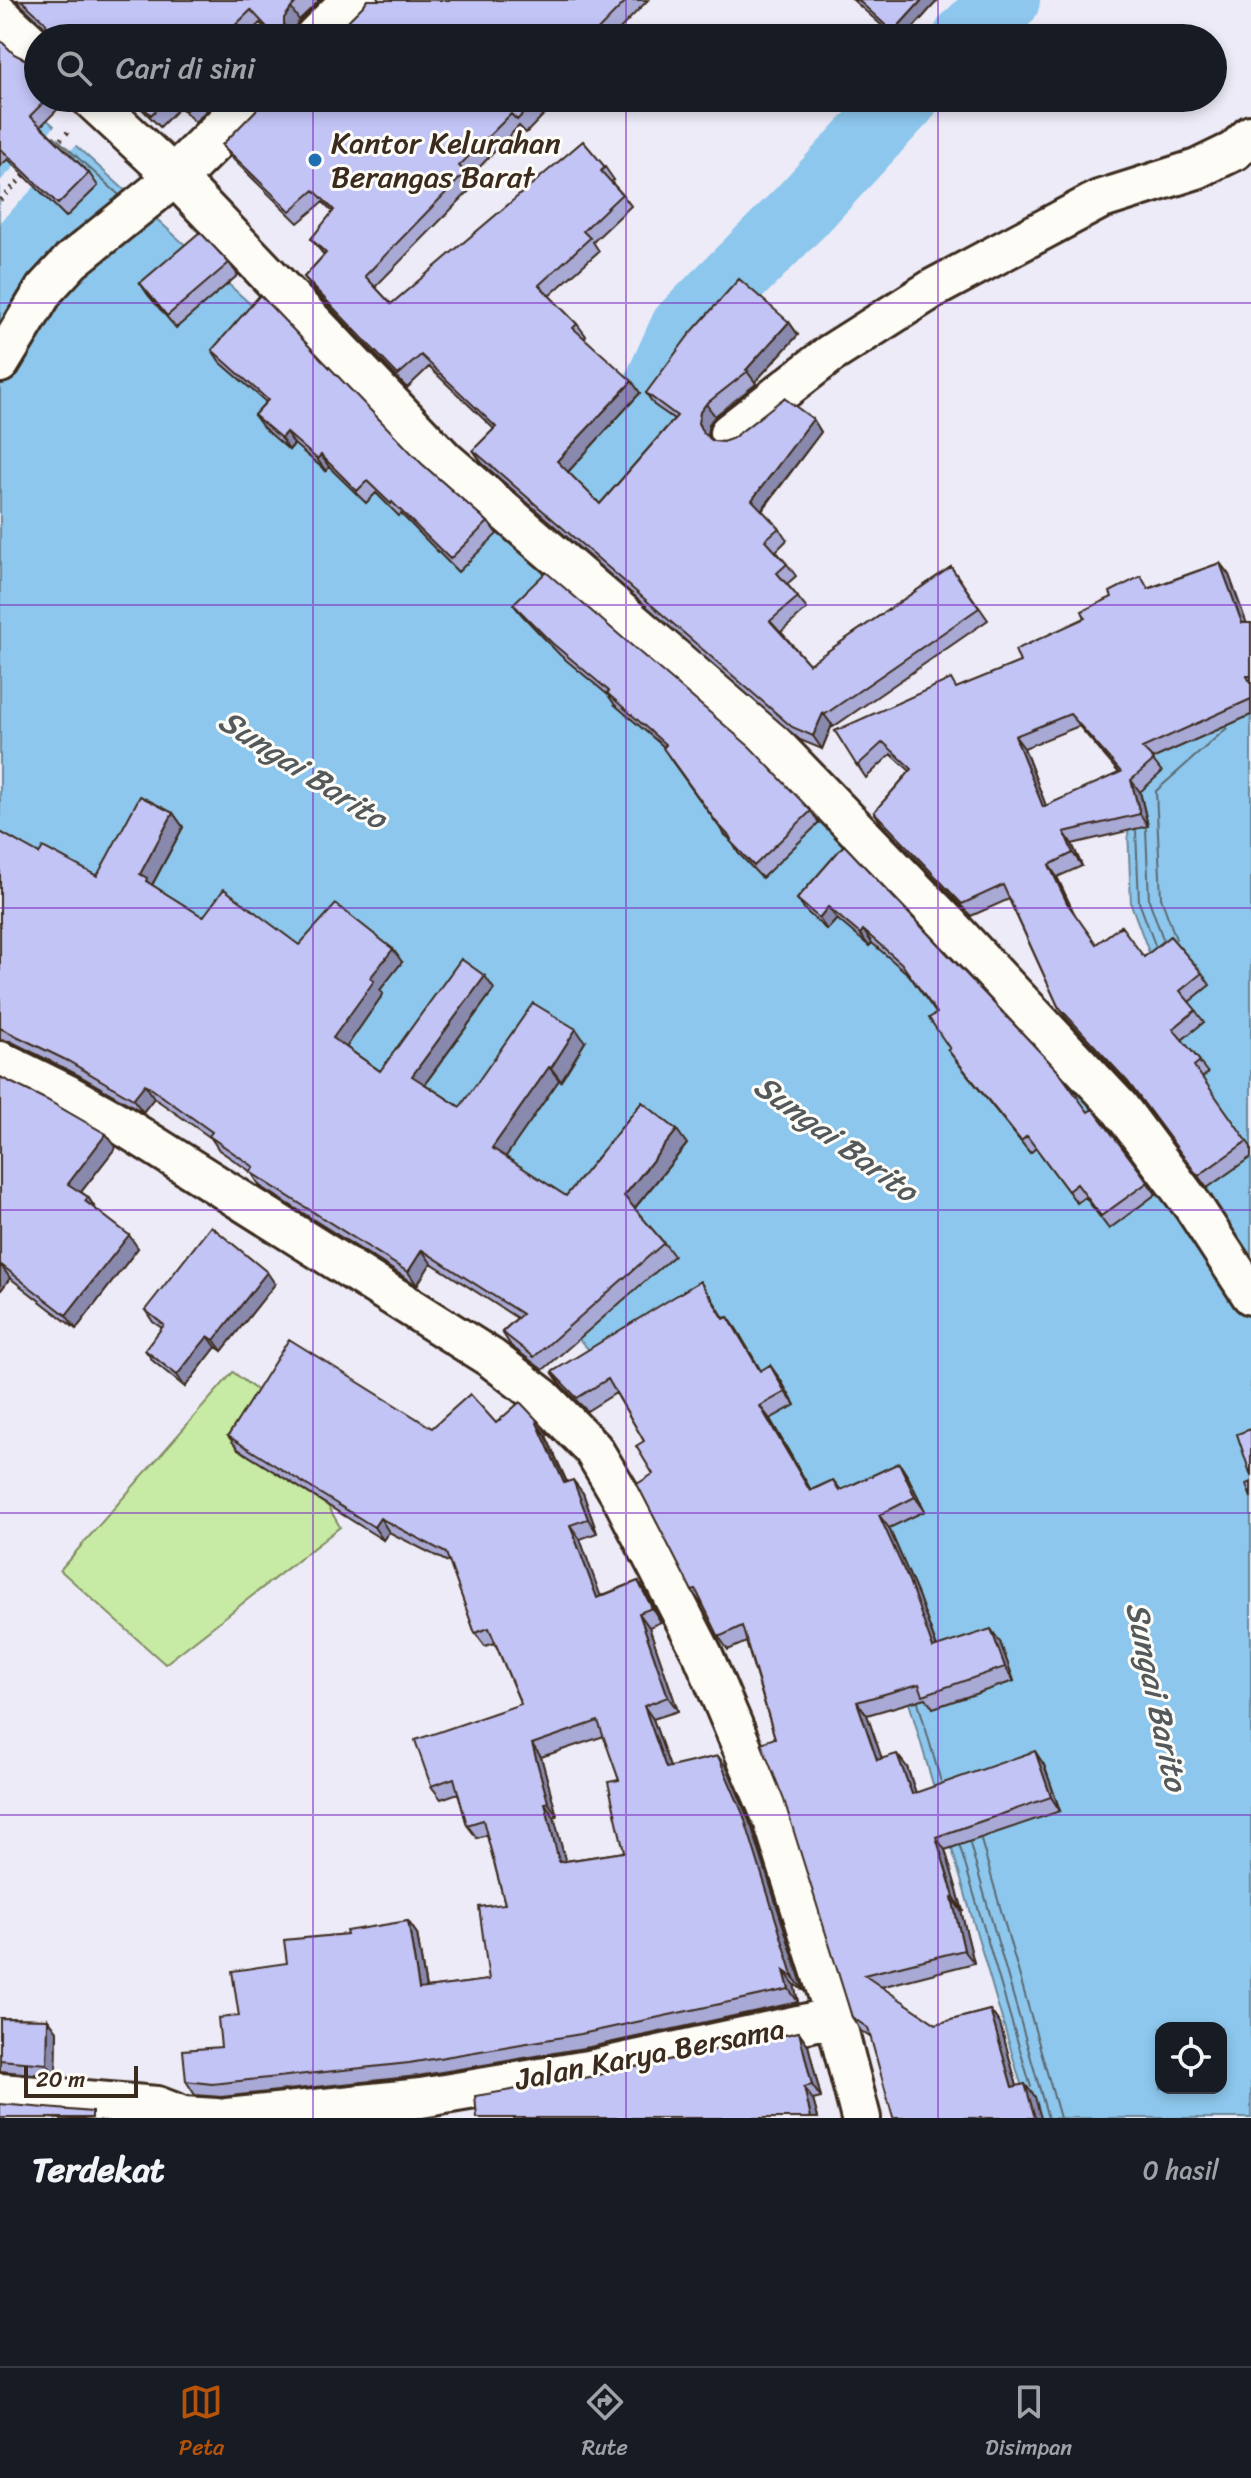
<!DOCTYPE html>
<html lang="id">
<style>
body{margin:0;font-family:Sriracha,sans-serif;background:#20242c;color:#f1f3f6}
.controls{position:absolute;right:24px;bottom:24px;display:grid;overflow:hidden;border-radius:16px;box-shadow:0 4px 12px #0003}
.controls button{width:72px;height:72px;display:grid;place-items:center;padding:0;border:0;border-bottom:2px solid #363941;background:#171b24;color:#f1f3f6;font:40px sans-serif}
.scale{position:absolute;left:24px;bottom:20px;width:114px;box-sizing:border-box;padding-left:8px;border:4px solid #3b2a1e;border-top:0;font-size:22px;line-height:28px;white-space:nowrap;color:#3b2a1e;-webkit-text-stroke:6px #fdfcf7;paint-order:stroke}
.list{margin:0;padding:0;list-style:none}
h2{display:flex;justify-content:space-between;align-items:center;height:104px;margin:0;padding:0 32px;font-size:34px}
h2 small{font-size:26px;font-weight:400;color:#9ea1a6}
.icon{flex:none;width:44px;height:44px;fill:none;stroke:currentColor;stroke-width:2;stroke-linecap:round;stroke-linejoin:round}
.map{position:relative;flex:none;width:1251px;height:2118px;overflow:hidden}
.search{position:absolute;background:#171b24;box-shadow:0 4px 12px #0003;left:24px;right:24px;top:24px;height:88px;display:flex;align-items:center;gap:20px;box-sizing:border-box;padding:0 28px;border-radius:44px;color:#9ea1a6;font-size:30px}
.sheet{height:248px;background:#171b24}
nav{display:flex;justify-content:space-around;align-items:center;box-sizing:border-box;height:112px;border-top:2px solid #363941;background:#171b24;font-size:22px;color:#9ea1a6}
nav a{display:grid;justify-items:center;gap:4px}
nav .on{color:#b45309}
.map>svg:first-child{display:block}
.green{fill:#c7eba4;stroke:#818a61;stroke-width:2}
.water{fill:#8dc7ed;stroke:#6c889a;stroke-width:2;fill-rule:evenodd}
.pier{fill:#ecebf7}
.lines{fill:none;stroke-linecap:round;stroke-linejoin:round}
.shore{stroke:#5c6971;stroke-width:2}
.river{stroke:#8dc7ed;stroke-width:68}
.minor-casing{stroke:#3b2a1e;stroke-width:44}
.tertiary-casing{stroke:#3b2a1e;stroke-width:50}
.path{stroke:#3b2a1e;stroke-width:5;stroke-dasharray:2 6;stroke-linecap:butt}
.minor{stroke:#fdfcf7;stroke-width:38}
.tertiary{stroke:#fdfcf7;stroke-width:44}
.wall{fill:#a8a9d4;stroke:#3b2a1e;stroke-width:2;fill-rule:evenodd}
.shaded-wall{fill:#8889ac;stroke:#3b2a1e;stroke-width:2}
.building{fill:#c3c4f6;stroke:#3b2a1e;stroke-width:2;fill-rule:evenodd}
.grid{fill:none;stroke:#7b2cbf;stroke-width:2;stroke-opacity:0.55}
.poi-dot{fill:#1f6fb2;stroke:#fdfcf7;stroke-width:3}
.labels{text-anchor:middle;stroke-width:6;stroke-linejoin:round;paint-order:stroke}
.poi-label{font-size:30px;fill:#3b2a1e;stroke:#fdfcf7;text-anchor:start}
.street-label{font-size:30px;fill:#3b2a1e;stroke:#fdfcf7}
.water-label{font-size:32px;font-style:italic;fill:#54595c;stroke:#fdfcf7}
</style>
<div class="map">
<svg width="1251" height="2118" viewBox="0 0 1251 2118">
<rect width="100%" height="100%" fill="#ecebf7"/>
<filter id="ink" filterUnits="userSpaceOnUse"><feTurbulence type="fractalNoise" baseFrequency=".0125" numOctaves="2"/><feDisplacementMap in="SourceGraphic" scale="16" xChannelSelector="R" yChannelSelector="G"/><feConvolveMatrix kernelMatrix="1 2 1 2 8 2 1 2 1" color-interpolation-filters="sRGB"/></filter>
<g filter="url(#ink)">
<path class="green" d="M 233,1372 L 269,1400 L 238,1449 L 328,1506 L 340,1527 L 165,1664 L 60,1570 Z"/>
<path class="water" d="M 0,77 L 937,927 L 1060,1068 L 1182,1041 L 1131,904 L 1126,778 L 1251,667 L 1251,2118 L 1031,2118 L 908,1699 L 637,1399 L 527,1286 L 0,908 ZM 1161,2028 L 1221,2028 L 1221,2088 L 1161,2088 Z"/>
<path class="pier" d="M 58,123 L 79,142 L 0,222 L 0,181 Z"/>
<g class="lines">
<path class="shore" d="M 54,136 L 119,195
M 1146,829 L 1149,900 L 1163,939
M 1136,831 L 1139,902 L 1155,945
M 1176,939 L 1161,898 L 1156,791 L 1227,728
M 918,1702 L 941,1782
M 981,1840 L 1060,2118
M 970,1844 L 1048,2118
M 960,1847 L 1031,2087"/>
<path class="river" d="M 967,38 L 1006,0
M 470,633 L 633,441 L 684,328 L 801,211 L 905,98"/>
<defs>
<path id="minor" d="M 0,15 L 38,50
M 90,98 L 175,177 L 446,461 L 773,743 L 947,923 L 1119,1107 L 1193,1206 L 1251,1295
M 0,363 L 45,289 L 71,261 L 175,177
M 729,433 L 830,354 L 934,288 L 1099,200 L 1197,169 L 1234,151 L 1251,135
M 0,1061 L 67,1094 L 117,1122 L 491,1358 L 542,1397 L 593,1449 L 621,1496 L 703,1655 L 773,1820 L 835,2017 L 861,2118
M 0,2093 L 157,2106 L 183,2116 L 216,2118
M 227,2118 L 421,2098 L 594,2069 L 835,2017"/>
<path id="tertiary" d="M 317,38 L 355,0
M 175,177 L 255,98"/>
</defs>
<use href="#minor" class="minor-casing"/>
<use href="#tertiary" class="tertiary-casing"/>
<path class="path" d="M 55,145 L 70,130
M 0,200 L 28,172"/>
<use href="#minor" class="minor"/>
<use href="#tertiary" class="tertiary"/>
</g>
<path class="wall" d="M 16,0 L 320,0 L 299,20 L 293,31 L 293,38 L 274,38 L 260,23 L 244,38 L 50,38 L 50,32 Z
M 367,0 L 648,0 L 611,38 L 331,38 L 364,5 Z
M 853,0 L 938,0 L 904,38 L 896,38 Z
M 0,40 L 38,98 L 69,98 L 41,126 L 89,173 L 98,186 L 66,217 L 8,159 L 0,166 Z
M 131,98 L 219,98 L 195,122 L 180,107 L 160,127 Z
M 268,98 L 560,98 L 526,133 L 519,126 L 470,177 L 475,185 L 375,287 L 391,304 L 605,167 L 614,180 L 611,182 L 622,194 L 631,206 L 593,242 L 599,251 L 549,296 L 577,324 L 586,336 L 584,338 L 640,393 L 568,472 L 600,504 L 674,419 L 654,405 L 646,393 L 789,322 L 798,335 L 755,382 L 756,384 L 715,416 L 709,424 L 707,435 L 713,441 L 723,442 L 813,419 L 821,432 L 762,511 L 779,528 L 787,540 L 776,551 L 787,564 L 796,576 L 787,584 L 807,609 L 781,632 L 809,664 L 951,567 L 988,620 L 833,727 L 832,725 L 822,749 L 800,740 L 482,463 L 473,450 L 494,429 L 429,367 L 407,388 L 313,289 L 304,277 L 324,255 L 311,239 L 333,212 L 323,202 L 298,223 L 231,157 L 222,145 Z
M 229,263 L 238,275 L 176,328 L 148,295 L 140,283 Z
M 212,350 L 422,464 L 488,522 L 497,534 L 458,572 L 401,514 L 399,516 L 376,493 L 366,503 L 329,467 L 326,471 L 294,444 L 289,450 L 263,427 L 254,415 L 266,402 L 220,362 Z
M 1220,563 L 1229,575 L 1246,623 L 1251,623 L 1251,715 L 1152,759 L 1162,772 L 1140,792 L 1148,826 L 1072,844 L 1082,866 L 1057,877 L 1074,914 L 1096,944 L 1202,973 L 1210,985 L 1189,1002 L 1204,1022 L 1182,1040 L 1208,1073 L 1202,1078 L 1251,1147 L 1251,1157 L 1207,1188 L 1137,1094 L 1066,1018 L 1058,1006 L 1009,899 L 971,916 L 882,824 L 874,812 L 910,771 L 891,754 L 866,778 L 835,731 L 957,688 L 1020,662 L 1149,588 ZM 1079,726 L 1119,773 L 1046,806 L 1024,748 Z
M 513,604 L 811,811 L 819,823 L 762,878 L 738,853 L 731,840 L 725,835 L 671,760 L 664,747 L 615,705 L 608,695 L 560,655 L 522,615 Z
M 173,813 L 183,827 L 152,885 L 203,917 L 299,945 L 402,962 L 380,990 L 383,994 L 346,1047 L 380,1071 L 494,989 L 425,1084 L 460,1107 L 585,1042 L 561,1081 L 559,1080 L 505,1157 L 566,1196 L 687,1144 L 634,1209 L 664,1243 L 674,1256 L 543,1370 L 511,1346 L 502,1332 L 517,1318 L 431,1263 L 417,1285 L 260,1186 L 251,1172 L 219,1150 L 211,1138 L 154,1098 L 143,1112 L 78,1075 L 10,1041 L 0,1040 L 0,832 L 39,854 L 97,876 Z
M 844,845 L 1088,1112 L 1093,1109 L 1156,1194 L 1109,1229 L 1085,1197 L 1077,1203 L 1036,1148 L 1030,1153 L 957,1062 L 948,1050 L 950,1049 L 936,1013 L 909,975 L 872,943 L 869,946 L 837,919 L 827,930 L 806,911 L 797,899 Z
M 0,1077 L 106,1134 L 116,1147 L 81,1192 L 88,1197 L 96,1210 L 138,1248 L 76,1329 L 10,1278 L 1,1290 L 0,1289 Z
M 275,1284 L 222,1351 L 216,1347 L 185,1387 L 153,1361 L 145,1350 L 162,1328 L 153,1322 L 145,1310 Z
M 710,1295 L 724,1318 L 728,1317 L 737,1330 L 761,1371 L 780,1379 L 795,1405 L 770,1419 L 811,1490 L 833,1480 L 841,1490 L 899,1463 L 908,1477 L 925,1511 L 889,1528 L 918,1595 L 937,1647 L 1000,1642 L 1014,1681 L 933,1708 L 926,1698 L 867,1715 L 882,1759 L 907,1767 L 916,1793 L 1044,1765 L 1060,1811 L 945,1850 L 963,1911 L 961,1911 L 974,1963 L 881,1987 L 936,2024 L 990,2010 L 1000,2024 L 1017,2086 L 1035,2097 L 870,2037 L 861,2031 L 852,2017 L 775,1738 L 746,1642 L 728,1650 L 719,1637 L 703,1604 L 702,1605 L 692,1591 L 653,1474 L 644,1441 L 616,1393 L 587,1411 L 562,1386 L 552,1372 Z
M 539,1422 L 548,1435 L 546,1436 L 567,1482 L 583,1493 L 597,1533 L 580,1539 L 600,1596 L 638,1581 L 647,1594 L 661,1622 L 649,1627 L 678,1711 L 653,1719 L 670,1767 L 728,1769 L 752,1828 L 804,1991 L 794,1984 L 798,2002 L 590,2047 L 418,2076 L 221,2097 L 195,2095 L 186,2081 L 221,2047 L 239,2016 L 287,1963 L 347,1934 L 408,1921 L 417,1934 L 426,1988 L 489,1980 L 505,1904 L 487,1835 L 477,1838 L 467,1825 L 458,1793 L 441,1799 L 431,1786 L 521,1704 L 495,1643 L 485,1646 L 475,1633 L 450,1563 L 389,1532 L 383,1540 L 238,1449 L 228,1436 L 432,1428 L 496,1423 ZM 604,1736 L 619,1780 L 624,1852 L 565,1861 L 554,1817 L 557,1816 L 541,1757 Z
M 0,2018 L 48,2019 L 57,2031 L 56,2076 L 0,2071 Z
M 799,2032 L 808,2045 L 821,2098 L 813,2100 L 818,2118 L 477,2118 L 589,2077 Z"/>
<path class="shaded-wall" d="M 922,0 L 938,0 L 904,38 L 897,38 L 893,32 Z
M 291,8 L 299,20 L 293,31 L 293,38 L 287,38 L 284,33 L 284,18 Z
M 789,322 L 798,335 L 755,382 L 746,370 Z
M 632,381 L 640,393 L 566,474 L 557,461 Z
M 706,404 L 715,416 L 709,424 L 707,435 L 711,446 L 703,433 L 698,423 L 700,412 Z
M 813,419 L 821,432 L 760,512 L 752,500 Z
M 286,432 L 294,444 L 289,450 L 281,438 Z
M 321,455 L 329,467 L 326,471 L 317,459 Z
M 1220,563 L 1229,575 L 1251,635 L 1242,623 Z
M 823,713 L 832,725 L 822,749 L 813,736 Z
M 1015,736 L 1024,748 L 1051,819 L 1043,807 Z
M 1131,780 L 1140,792 L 1148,826 L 1140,814 Z
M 173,813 L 183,827 L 152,885 L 157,892 L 140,874 Z
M 1064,832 L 1072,844 L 1082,866 L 1073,853 Z
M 1049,865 L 1057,877 L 1075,915 L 1067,903 Z
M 828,907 L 837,919 L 827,930 L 819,918 Z
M 863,930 L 872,943 L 869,946 L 860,934 Z
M 393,949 L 402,962 L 380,990 L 383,994 L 343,1052 L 333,1038 L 370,978 Z
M 485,976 L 494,989 L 421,1089 L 412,1076 Z
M 576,1029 L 585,1042 L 561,1081 L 551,1068 Z
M 549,1067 L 559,1080 L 502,1162 L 492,1148 Z
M 145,1084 L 154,1098 L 143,1112 L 133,1099 Z
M 677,1130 L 687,1144 L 633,1210 L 624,1196 Z
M 106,1134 L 116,1147 L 77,1197 L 68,1184 Z
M 88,1197 L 97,1211 L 85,1201 Z
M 129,1235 L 138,1248 L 76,1329 L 66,1315 Z
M 422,1250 L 431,1263 L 417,1285 L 408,1272 Z
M 0,1264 L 10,1278 L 1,1290 L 0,1288 Z
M 267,1272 L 275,1284 L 222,1351 L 214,1340 Z
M 728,1317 L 737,1330 L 769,1385 L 760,1371 Z
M 208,1336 L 216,1347 L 185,1387 L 177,1375 Z
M 770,1365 L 780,1379 L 795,1405 L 785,1392 Z
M 760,1406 L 770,1419 L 819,1505 L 810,1491 Z
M 537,1423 L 546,1436 L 573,1497 L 564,1483 Z
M 899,1463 L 908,1477 L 925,1511 L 915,1497 Z
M 573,1480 L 583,1493 L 597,1533 L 588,1519 Z
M 879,1515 L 889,1528 L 918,1595 L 942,1662 L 933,1648 Z
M 380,1518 L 389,1532 L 383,1540 L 374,1527 Z
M 570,1525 L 580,1539 L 606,1611 L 597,1598 Z
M 638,1581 L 647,1594 L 661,1622 L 652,1608 Z
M 639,1613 L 649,1627 L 678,1711 L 668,1697 Z
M 991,1629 L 1000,1642 L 1014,1681 L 1005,1667 Z
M 857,1702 L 867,1715 L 887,1774 L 877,1760 Z
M 644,1706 L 653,1719 L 675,1782 L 666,1768 Z
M 532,1744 L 541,1757 L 557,1816 L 548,1802 Z
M 1035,1751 L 1044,1765 L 1060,1811 L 1051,1797 Z
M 897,1754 L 907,1767 L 921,1808 L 912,1794 Z
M 718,1756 L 728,1769 L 752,1828 L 804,1991 L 794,1978 Z
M 545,1803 L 554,1817 L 569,1875 L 559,1862 Z
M 936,1837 L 945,1850 L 963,1911 L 954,1897 Z
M 952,1898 L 961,1911 L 974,1963 L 964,1950 Z
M 408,1921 L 417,1934 L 428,2002 L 419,1989 Z
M 784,1971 L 794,1984 L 798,2002 L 789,1989 Z
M 990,2010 L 1000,2024 L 1021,2101 L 1012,2087 Z
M 48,2019 L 57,2031 L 56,2076 L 47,2064 Z
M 799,2032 L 808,2045 L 821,2098 L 812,2085 Z
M 1025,2084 L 1035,2097 L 1041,2118 L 1035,2118 Z
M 804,2087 L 813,2100 L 818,2118 L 811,2118 Z"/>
<path class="building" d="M 21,0 L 298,0 L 291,8 L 284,18 L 284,33 L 287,38 L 277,38 L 251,10 L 222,38 L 50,38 L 50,32 L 45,22 Z
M 367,0 L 627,0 L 590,38 L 331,38 L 364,5 Z
M 858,0 L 922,0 L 893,32 Z
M 0,40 L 14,54 L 24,59 L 35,59 L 38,57 L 38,98 L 48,98 L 30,116 L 89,173 L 58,204 L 0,148 Z
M 134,98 L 168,98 L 151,115 Z
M 175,98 L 198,98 L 186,110 Z
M 268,98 L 539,98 L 517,120 L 511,114 L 459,166 L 466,172 L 365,276 L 391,304 L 583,141 L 605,167 L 601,171 L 622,194 L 583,231 L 590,238 L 539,285 L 577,324 L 573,328 L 632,381 L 557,461 L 600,504 L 677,416 L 646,393 L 689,335 L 739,279 L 789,322 L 746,370 L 748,371 L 706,404 L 700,412 L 698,423 L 703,433 L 713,441 L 723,442 L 733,438 L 784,398 L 813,419 L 752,500 L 779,528 L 765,540 L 787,564 L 777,573 L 798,597 L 770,621 L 809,664 L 951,567 L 979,608 L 824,715 L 823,713 L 813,736 L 792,727 L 473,450 L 496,427 L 421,355 L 398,375 L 304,277 L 326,253 L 311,239 L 334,210 L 314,190 L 290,211 L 222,145 Z
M 200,232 L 229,263 L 167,316 L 140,283 Z
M 260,295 L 422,464 L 488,522 L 450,559 L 392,502 L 391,504 L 367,481 L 357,491 L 321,455 L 317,459 L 286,432 L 281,438 L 254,415 L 268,400 L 212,350 Z
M 1220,563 L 1242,623 L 1251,623 L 1251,676 L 1247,676 L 1251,684 L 1251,699 L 1142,748 L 1154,760 L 1131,780 L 1140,814 L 1064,832 L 1073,853 L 1049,865 L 1067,903 L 1096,944 L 1121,926 L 1144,957 L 1170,936 L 1202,973 L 1180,991 L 1196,1010 L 1173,1029 L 1200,1061 L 1194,1066 L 1247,1141 L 1198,1176 L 1128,1082 L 1058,1006 L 1003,885 L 962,904 L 874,812 L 912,769 L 883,742 L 857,766 L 835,731 L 951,679 L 956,688 L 1020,662 L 1015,650 L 1085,618 L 1082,611 L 1112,597 L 1110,592 L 1141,576 L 1148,589 ZM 1070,714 L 1121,772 L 1043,807 L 1015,736 Z
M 546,572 L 750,747 L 811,811 L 754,866 L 730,841 L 732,839 L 717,823 L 663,748 L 666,745 L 607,693 L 609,691 L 552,643 L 513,604 Z
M 140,796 L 173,813 L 140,874 L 147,878 L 146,881 L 203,917 L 224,889 L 299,945 L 336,904 L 393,949 L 370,978 L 374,981 L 333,1038 L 380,1071 L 461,959 L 485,976 L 412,1076 L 460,1107 L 533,1003 L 576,1029 L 551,1068 L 549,1067 L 492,1148 L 566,1196 L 642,1102 L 677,1130 L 624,1196 L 664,1243 L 534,1357 L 502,1332 L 522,1314 L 422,1250 L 408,1272 L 250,1172 L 254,1167 L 209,1136 L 212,1132 L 145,1084 L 133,1099 L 68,1061 L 0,1028 L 0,832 L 39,854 L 43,847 L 97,876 Z
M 844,845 L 1058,1071 L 1088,1112 L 1093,1109 L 1148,1182 L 1101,1216 L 1077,1184 L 1068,1191 L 1027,1136 L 1021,1141 L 948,1050 L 950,1049 L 929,1018 L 937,1013 L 901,963 L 863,930 L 860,934 L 828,907 L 819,918 L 797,899 Z
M 0,1077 L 47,1100 L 106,1134 L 68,1184 L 88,1197 L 85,1201 L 129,1235 L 66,1315 L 0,1264 Z
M 211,1226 L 267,1272 L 214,1340 L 208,1336 L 177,1375 L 145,1350 L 164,1325 L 145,1310 Z
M 700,1281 L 724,1319 L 728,1317 L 760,1371 L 770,1365 L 785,1392 L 760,1406 L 810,1491 L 833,1480 L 839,1491 L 899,1463 L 915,1497 L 879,1515 L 909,1581 L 933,1648 L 991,1629 L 1005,1667 L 923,1695 L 919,1684 L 857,1702 L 877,1760 L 897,1754 L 912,1794 L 1035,1751 L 1051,1797 L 936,1837 L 954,1897 L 952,1898 L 964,1950 L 864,1975 L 936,2024 L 990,2010 L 1012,2087 L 1025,2084 L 1035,2118 L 893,2118 L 868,2028 L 852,2017 L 784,1800 L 761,1743 L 775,1738 L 742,1626 L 719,1637 L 696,1590 L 692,1591 L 637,1484 L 653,1474 L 636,1446 L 644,1441 L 608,1379 L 577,1398 L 552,1372 Z
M 289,1339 L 432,1428 L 470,1394 L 496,1423 L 520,1402 L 539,1422 L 537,1423 L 564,1483 L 573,1480 L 588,1519 L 570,1525 L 597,1598 L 638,1581 L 652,1608 L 639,1613 L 668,1697 L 644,1706 L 666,1768 L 718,1756 L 743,1814 L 794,1978 L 784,1971 L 789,1989 L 581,2034 L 409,2063 L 212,2084 L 186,2081 L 183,2050 L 221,2047 L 218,2018 L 239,2016 L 232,1971 L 287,1963 L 284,1940 L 347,1934 L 346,1931 L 408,1921 L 419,1989 L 489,1980 L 479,1907 L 505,1904 L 483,1820 L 467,1825 L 454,1778 L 431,1786 L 415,1740 L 521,1704 L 489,1628 L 475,1633 L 446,1553 L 380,1518 L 374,1527 L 228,1436 ZM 598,1721 L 619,1780 L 608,1782 L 624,1852 L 559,1862 L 545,1803 L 548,1802 L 532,1744 Z
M 1251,1429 L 1251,1476 L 1237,1434 Z
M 1251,1482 L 1251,1498 L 1246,1484 Z
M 0,2018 L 48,2019 L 47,2064 L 0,2060 Z
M 799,2032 L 812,2085 L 804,2087 L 811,2118 L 477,2118 L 475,2096 L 589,2077 Z
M 0,2104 L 92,2112 L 92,2118 L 0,2118 Z"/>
</g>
<path class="grid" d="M 313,0 L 313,38M 626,0 L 626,38M 938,0 L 938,38M 313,98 L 313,2118M 626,98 L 626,2118M 938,98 L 938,2118M 0,303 L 1251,303M 0,605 L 1251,605M 0,908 L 1251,908M 0,1210 L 1251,1210M 0,1513 L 1251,1513M 0,1815 L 1251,1815"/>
<circle class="poi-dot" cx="315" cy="160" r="8"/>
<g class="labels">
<g class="poi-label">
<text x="331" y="153">Kantor Kelurahan<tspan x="331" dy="34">Berangas Barat</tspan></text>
</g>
<g class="street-label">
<text transform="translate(650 2054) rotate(-11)" y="10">Jalan Karya Bersama</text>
</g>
<g class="water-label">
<text transform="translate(303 769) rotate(33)" y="11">Sungai Barito</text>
<text transform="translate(836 1138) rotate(36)" y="11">Sungai Barito</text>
<text transform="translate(1157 1696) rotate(78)" y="11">Sungai Barito</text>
</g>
</g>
</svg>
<div class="controls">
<button><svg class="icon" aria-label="locate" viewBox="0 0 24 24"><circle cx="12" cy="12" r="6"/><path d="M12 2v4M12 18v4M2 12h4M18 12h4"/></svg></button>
</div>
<div class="scale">20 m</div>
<div class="search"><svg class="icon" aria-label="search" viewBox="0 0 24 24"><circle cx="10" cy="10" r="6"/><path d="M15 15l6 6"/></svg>Cari di sini</div>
</div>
<section class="sheet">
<h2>Terdekat<small>0 hasil</small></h2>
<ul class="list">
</ul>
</section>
<nav>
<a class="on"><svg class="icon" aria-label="map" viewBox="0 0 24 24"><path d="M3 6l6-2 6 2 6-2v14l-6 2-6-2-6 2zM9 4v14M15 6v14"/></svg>Peta</a>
<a><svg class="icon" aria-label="directions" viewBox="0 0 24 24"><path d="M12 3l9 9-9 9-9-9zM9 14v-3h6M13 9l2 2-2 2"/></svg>Rute</a>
<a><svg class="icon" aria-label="saved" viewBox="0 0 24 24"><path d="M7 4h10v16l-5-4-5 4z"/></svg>Disimpan</a>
</nav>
